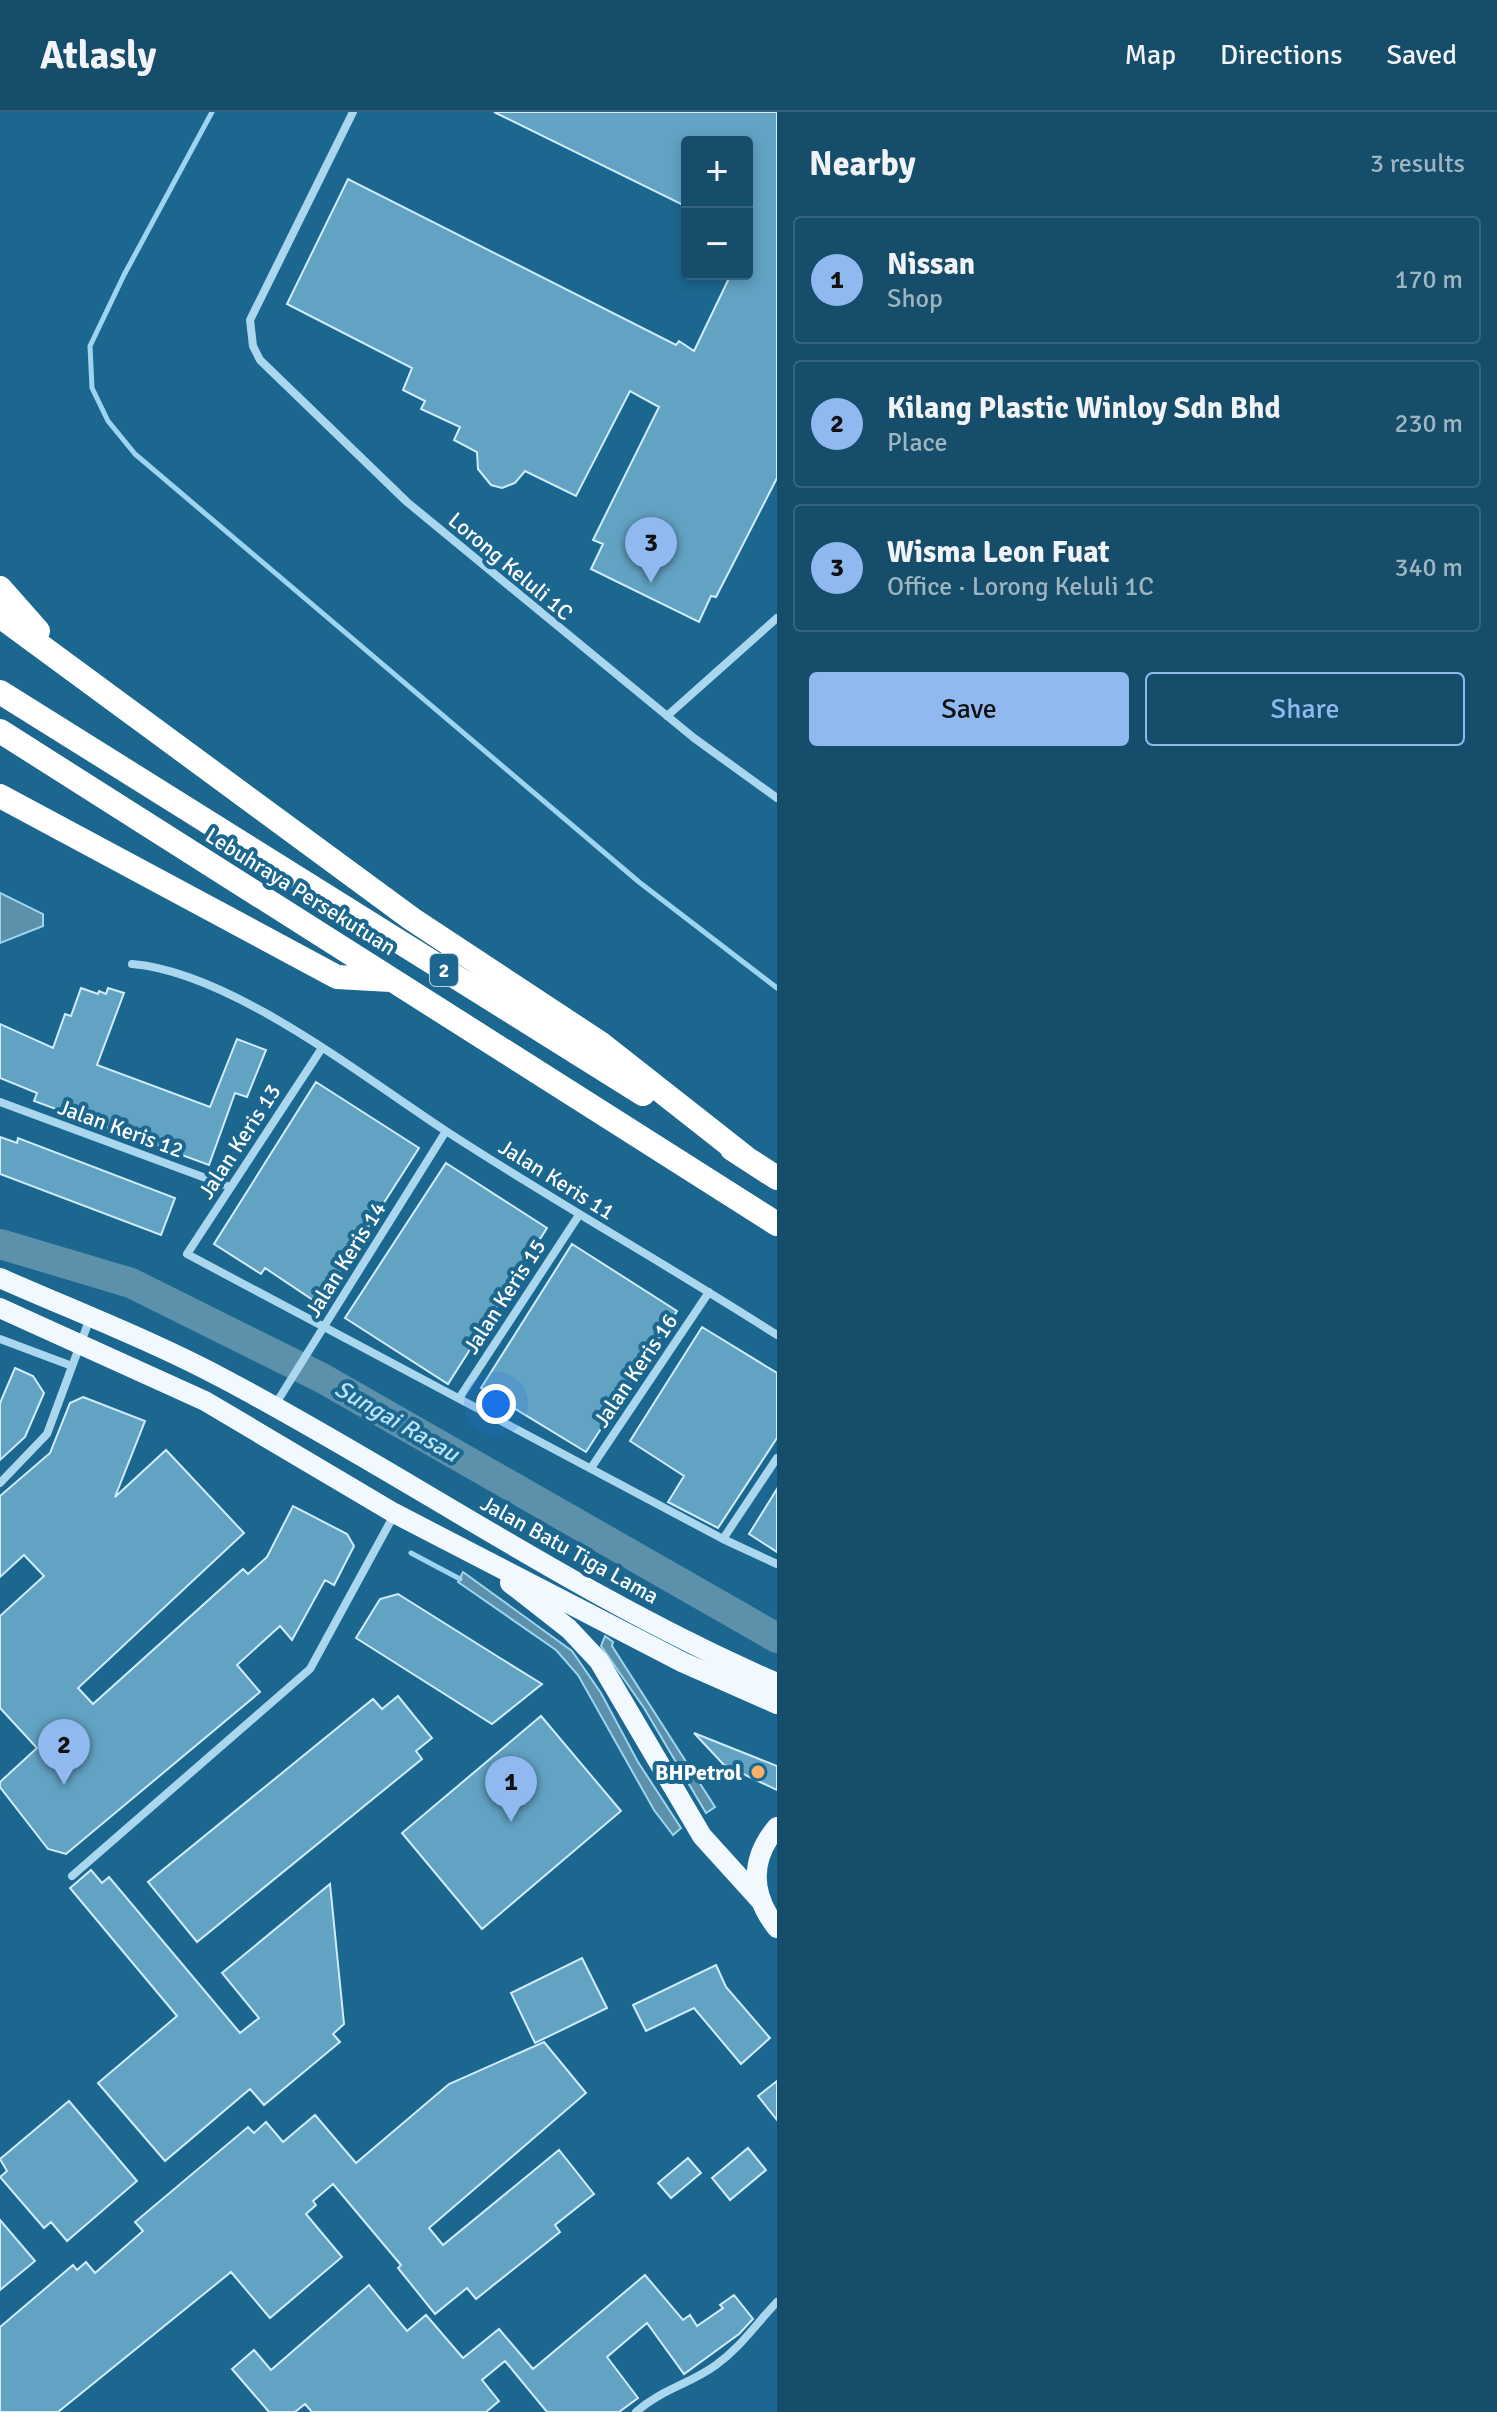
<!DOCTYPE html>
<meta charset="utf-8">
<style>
body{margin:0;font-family:Signika,sans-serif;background:#1e5471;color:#f1f3f6}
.controls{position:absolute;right:24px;top:24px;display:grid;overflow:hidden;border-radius:8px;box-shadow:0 4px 12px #0003}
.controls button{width:72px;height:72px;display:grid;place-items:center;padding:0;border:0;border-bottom:2px solid #34647e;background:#154d6b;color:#f1f3f6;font:40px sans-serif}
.you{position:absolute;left:496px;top:1292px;width:28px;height:28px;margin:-20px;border:6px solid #fff;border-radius:50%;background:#1a73e8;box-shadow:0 0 0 12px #1a73e833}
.badge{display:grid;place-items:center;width:52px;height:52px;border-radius:50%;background:#90b9f0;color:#111;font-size:26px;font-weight:700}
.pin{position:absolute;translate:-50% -66px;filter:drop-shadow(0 2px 4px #0008)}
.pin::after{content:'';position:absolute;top:42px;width:28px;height:24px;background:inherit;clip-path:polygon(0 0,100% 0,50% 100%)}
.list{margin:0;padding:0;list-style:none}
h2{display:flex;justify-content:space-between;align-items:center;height:104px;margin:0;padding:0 32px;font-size:34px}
h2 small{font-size:26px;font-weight:400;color:#9db4c1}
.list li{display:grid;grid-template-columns:52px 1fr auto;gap:24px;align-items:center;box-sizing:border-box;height:128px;margin:0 16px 16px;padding:0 16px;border:2px solid #34647e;border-radius:8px}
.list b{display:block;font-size:30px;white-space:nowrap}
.list p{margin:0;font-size:26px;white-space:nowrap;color:#9db4c1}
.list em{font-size:26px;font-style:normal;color:#9db4c1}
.actions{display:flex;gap:16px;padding:24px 32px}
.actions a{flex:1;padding:18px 0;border:2px solid #90b9f0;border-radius:8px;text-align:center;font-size:28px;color:#90b9f0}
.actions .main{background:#90b9f0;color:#111}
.map{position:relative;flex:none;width:777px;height:2300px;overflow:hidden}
header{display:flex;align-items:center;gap:48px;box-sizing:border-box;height:112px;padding:0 40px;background:#154d6b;border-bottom:2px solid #34647e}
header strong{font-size:38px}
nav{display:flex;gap:44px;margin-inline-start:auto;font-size:28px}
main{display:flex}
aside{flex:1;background:#154d6b}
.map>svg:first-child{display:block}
.water{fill:#5c90ab;stroke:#9dd5f0;stroke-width:2}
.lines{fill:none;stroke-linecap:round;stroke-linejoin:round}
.stream{stroke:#9dd5f0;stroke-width:5}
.river{stroke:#5c90ab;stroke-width:30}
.building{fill:#62a2c2;stroke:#d0ecfa;stroke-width:2}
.street{stroke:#aad7ee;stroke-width:8}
.primary{stroke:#f1f9ff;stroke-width:20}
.highway{stroke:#fff;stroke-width:24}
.poi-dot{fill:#feb267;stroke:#1c678f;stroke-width:3}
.labels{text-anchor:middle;stroke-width:8;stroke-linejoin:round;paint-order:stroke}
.shield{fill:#1c678f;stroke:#bbd1dd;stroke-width:2}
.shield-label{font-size:20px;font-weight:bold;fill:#fff}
.street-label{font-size:22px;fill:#fff;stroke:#1c678f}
.poi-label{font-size:22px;font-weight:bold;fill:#fff;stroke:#1c678f;text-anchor:end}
.water-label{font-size:24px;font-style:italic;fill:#bae2f6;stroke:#1c678f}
</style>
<header>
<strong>Atlasly</strong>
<nav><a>Map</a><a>Directions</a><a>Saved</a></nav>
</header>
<main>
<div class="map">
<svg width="777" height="2300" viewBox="0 0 777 2300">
<rect width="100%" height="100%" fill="#1c678f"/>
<path class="water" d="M 0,781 L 43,802 L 43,814 L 0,831 Z
M 463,1460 L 572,1539 L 601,1581 L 638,1650 L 681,1716 L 673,1723 L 654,1698 L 578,1563 L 556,1538 L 458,1470 Z
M 605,1524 L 613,1530 L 612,1534 L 715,1695 L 706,1701 L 644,1596 L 601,1534 Z"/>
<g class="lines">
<path class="stream" d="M 212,0 L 124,163 L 90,234 L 92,276 L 108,309 L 135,342 L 639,770 L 777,876
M 411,1441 L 460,1467"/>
<path class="river" d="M 0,1132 L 131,1171 L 322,1266 L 777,1526"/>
</g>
<path class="building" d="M 494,0 L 777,0 L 777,366 L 716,485 L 711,484 L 699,510 L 591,457 L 603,432 L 593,428 L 659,295 L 630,279 L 576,384 L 525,359 L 515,371 L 502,376 L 491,373 L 478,357 L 477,340 L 454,328 L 460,315 L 421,297 L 425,289 L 403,278 L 412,256 L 287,192 L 348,67 L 676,233 L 679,229 L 694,239 L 731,162 L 747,162 L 747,30 L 687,30 L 687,95 Z
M 81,876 L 98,882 L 99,879 L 106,882 L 108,876 L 124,881 L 97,953 L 210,995 L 237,927 L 266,938 L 247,985 L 235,981 L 209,1053 L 34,989 L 37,981 L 0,966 L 0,912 L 53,936 L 65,902 L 71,904 Z
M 316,970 L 419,1036 L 319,1192 L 265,1156 L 261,1162 L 214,1132 Z
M 0,1025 L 17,1031 L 18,1026 L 175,1086 L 161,1123 L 0,1062 Z
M 446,1051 L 547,1116 L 448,1272 L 345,1206 Z
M 572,1132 L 677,1199 L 586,1340 L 481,1276 Z
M 702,1215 L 777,1261 L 777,1326 L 718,1416 L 668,1390 L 684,1364 L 630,1329 Z
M 15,1256 L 33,1264 L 44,1281 L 25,1325 L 0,1348 L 0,1291 Z
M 83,1285 L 145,1309 L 115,1385 L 166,1338 L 244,1421 L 78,1576 L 93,1592 L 243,1457 L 248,1462 L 267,1445 L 293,1394 L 347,1422 L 354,1434 L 334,1473 L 325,1468 L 292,1528 L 280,1514 L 237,1553 L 260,1580 L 66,1742 L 48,1737 L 0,1675 L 0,1670 L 37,1636 L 0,1596 L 0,1504 L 44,1464 L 24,1443 L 0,1465 L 0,1384 L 50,1341 L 70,1291 Z
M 777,1377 L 777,1440 L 749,1422 Z
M 398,1482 L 500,1546 L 542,1572 L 492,1612 L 356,1526 L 380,1487 Z
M 398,1584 L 432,1626 L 416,1639 L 422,1647 L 197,1830 L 148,1770 L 373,1587 L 382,1597 Z
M 541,1604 L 621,1699 L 482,1817 L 402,1721 Z
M 694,1621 L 777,1654 L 777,1678 L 724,1653 Z
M 91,1758 L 102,1771 L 109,1765 L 240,1921 L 259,1906 L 222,1861 L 330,1772 L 344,1912 L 333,1922 L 340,1930 L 264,1993 L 250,1977 L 165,2049 L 98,1971 L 177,1904 L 70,1776 Z
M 582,1846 L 607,1896 L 535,1931 L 511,1881 Z
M 716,1853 L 726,1875 L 770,1926 L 741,1952 L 694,1896 L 646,1919 L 633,1893 Z
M 544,1930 L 586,1981 L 429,2116 L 443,2133 L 559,2038 L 594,2082 L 555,2113 L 560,2120 L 476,2187 L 467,2176 L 435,2202 L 398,2156 L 401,2153 L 333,2072 L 313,2089 L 316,2093 L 306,2102 L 342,2145 L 270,2206 L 231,2160 L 58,2300 L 0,2300 L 0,2215 L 73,2153 L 77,2158 L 86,2150 L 95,2161 L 143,2119 L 135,2110 L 248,2015 L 254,2021 L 266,2010 L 283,2030 L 315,2003 L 356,2051 L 449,1972 Z
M 777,1969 L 777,2008 L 758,1984 Z
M 69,1989 L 137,2069 L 67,2129 L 51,2110 L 44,2116 L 0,2065 L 7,2059 L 0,2047 Z
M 748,2036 L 766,2058 L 730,2088 L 712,2066 Z
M 688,2046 L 701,2061 L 671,2086 L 658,2071 Z
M 0,2108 L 35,2149 L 0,2178 Z
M 645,2163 L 683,2208 L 690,2203 L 697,2214 L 723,2196 L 720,2193 L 734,2183 L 753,2207 L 739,2222 L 684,2262 L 647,2211 L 607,2245 L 638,2286 L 619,2300 L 547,2300 L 505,2249 L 482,2268 L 499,2289 L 486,2300 L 312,2300 L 305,2292 L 295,2300 L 269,2300 L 232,2257 L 254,2238 L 271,2258 L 369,2173 L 407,2219 L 426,2203 L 463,2246 L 499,2217 L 533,2257 Z"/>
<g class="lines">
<path class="street" d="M 353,0 L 250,208 L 253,234 L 260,248 L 407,390 L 694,626 L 777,686
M 667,604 L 777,506
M 132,852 C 231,860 363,965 446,1019 C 555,1090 668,1153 777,1223
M 322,936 L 187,1142 L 723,1427 L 777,1452
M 0,990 L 230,1075
M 0,1227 L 72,1254
M 460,1285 L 579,1103
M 275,1293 L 446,1019
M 591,1356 L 709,1180
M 0,1371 L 47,1322 L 90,1206
M 723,1427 L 777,1346
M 72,1764 L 310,1557 L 394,1403
M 636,2300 C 662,2277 690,2272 716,2253 C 741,2235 756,2212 777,2190"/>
<path class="primary" d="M 0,1166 C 75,1199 153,1229 226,1268 C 411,1366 584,1488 777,1571
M 0,1196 L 205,1289 L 394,1401 L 682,1550 L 777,1592
M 510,1471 L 569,1517 L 599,1549 L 702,1724 L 760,1788
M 777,1715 C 749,1748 751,1783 777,1816"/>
<path class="highway" d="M 0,476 L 38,519
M 0,504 L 412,807 L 600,931 L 745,1045
M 0,580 L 643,982
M 0,619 L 777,1112
M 0,684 L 337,865 L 391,868
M 732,1037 L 777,1066"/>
</g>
<circle class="poi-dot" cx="758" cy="1660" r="8"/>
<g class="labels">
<rect class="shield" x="430" y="842" width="28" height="32" rx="6"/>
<g class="shield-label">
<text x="444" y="865">2</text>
</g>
<g class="street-label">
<text transform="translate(511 454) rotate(40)" y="8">Lorong Keluli 1C</text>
<text transform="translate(301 779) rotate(32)" y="8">Lebuhraya Persekutuan</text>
<text transform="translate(121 1016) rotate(20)" y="8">Jalan Keris 12</text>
<text transform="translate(239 1029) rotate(-57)" y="8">Jalan Keris 13</text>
<text transform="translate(557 1067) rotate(32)" y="8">Jalan Keris 11</text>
<text transform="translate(345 1147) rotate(-58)" y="8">Jalan Keris 14</text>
<text transform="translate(504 1184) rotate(-57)" y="8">Jalan Keris 15</text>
<text transform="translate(635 1258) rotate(-56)" y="8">Jalan Keris 16</text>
<text transform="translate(570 1437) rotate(29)" y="8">Jalan Batu Tiga Lama</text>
</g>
<g class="poi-label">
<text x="742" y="1668">BHPetrol</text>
</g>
<g class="water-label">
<text transform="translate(397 1309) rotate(30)" y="8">Sungai Rasau</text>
</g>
</g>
</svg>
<div class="controls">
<button>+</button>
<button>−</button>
</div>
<div class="you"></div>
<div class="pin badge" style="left:511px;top:1710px">1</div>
<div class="pin badge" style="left:64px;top:1673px">2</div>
<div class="pin badge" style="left:651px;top:471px">3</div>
</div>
<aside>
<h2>Nearby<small>3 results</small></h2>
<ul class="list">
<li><span class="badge">1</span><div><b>Nissan</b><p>Shop</p></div><em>170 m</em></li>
<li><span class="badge">2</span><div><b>Kilang Plastic Winloy Sdn Bhd</b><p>Place</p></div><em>230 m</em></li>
<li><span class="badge">3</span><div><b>Wisma Leon Fuat</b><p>Office · Lorong Keluli 1C</p></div><em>340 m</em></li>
</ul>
<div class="actions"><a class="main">Save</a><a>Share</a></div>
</aside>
</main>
